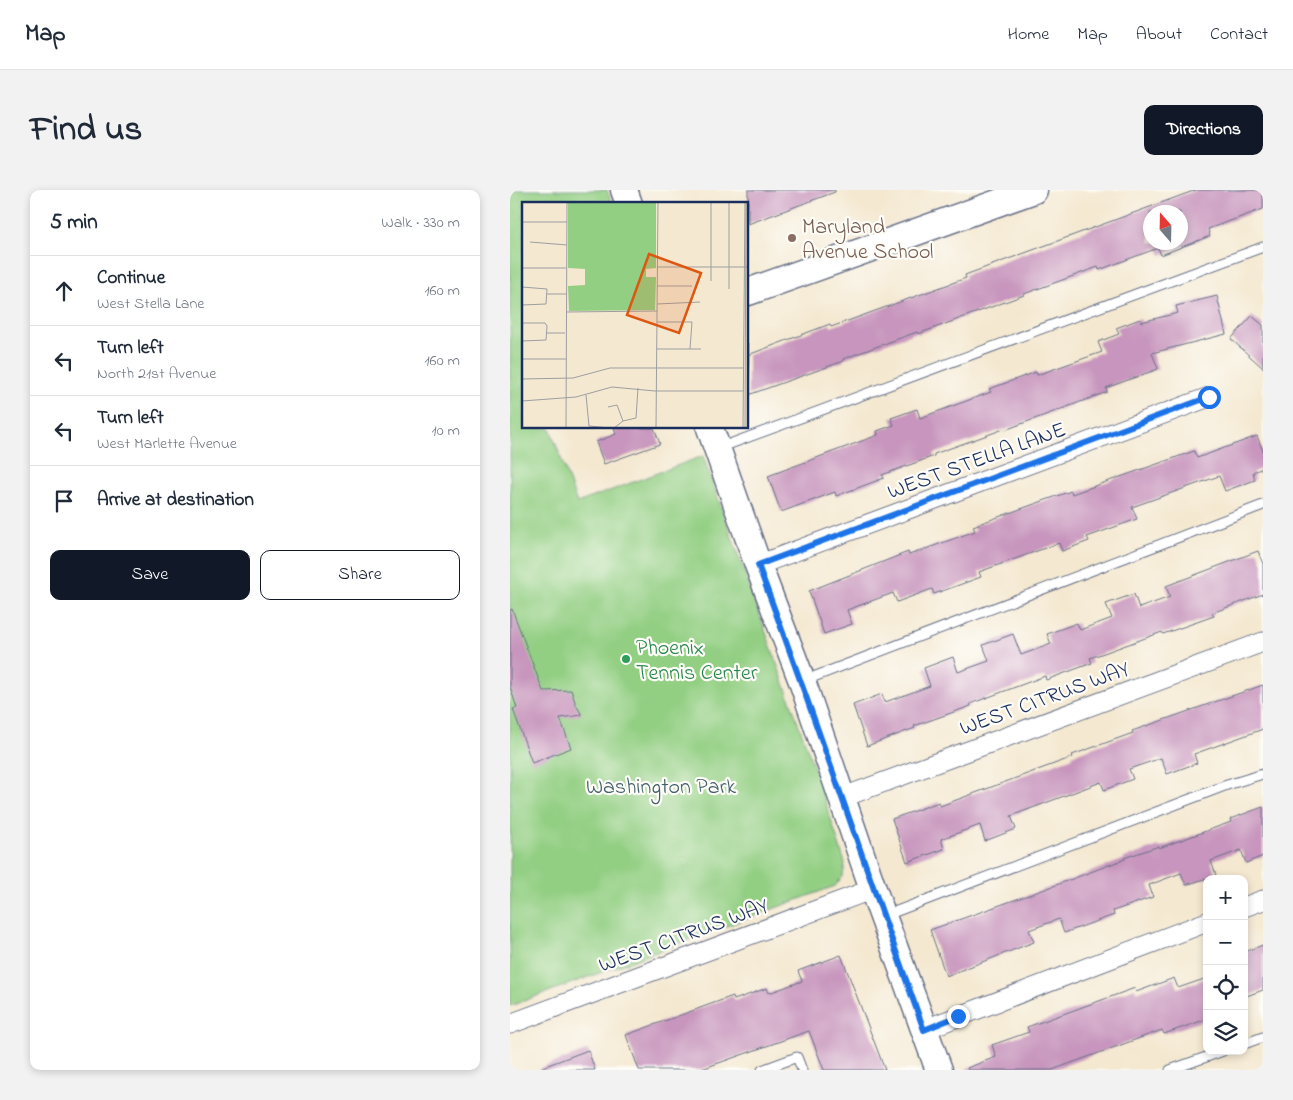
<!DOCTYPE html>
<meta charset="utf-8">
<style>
body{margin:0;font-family:"Indie Flower",sans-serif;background:#f2f2f3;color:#1f2937}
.controls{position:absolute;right:15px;bottom:15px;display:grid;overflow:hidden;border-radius:10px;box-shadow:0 2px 8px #0003}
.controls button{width:45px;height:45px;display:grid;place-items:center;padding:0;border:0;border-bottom:1px solid #e0e1e3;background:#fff;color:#1f2937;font:25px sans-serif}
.compass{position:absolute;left:633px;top:15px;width:45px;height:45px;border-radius:50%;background:#fff;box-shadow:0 2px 8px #0003;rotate:340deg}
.stop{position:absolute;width:15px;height:15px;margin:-11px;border:4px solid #1a73e8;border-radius:50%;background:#fff}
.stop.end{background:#1a73e8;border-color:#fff;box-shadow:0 1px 5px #0008}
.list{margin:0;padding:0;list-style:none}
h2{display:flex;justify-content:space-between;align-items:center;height:65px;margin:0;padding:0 20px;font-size:21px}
h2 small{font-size:16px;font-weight:400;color:#747a83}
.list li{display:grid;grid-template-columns:32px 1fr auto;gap:15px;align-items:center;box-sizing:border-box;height:70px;padding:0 20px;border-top:1px solid #e0e1e3}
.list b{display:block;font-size:19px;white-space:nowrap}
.list p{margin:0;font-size:16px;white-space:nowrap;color:#747a83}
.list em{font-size:16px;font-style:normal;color:#747a83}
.actions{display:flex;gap:10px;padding:15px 20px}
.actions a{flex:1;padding:11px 0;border:1px solid #111827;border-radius:10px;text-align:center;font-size:18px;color:#111827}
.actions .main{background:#111827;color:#fff}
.icon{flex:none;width:28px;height:28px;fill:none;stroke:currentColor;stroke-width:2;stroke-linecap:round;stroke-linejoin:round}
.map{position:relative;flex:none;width:753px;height:880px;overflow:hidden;border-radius:10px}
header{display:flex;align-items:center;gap:30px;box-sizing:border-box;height:70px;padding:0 25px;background:#fff;border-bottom:1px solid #e0e1e3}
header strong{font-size:24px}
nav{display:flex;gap:28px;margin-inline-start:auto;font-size:18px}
.intro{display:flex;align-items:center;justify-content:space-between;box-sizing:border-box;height:120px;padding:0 30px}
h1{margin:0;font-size:35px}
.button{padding:12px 22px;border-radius:10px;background:#111827;color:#fff;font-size:18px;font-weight:700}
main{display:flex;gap:30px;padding:0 30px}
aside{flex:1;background:#fff;border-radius:10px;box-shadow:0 2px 8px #0003}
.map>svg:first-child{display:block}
.green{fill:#93cf83;stroke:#577f70}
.building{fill:#c795bd;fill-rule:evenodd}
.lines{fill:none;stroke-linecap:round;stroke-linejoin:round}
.lane-casing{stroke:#677086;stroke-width:11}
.street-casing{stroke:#677086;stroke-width:21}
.secondary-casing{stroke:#677086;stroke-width:29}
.lane{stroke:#fff;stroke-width:9}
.street{stroke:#fff;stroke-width:19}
.secondary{stroke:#fff;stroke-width:26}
.route{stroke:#1a73e8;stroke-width:6}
.education-dot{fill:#8d6e63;stroke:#fdfcf7;stroke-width:2}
.leisure-dot{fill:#2e9e5b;stroke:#fdfcf7;stroke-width:2}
.labels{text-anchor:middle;stroke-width:4.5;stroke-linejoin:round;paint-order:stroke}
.education-label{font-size:22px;fill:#785e54;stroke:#fdfcf7;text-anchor:start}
.street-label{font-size:22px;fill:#1b2f5e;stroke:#fdfcf7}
.leisure-label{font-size:22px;fill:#27864d;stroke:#fdfcf7;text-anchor:start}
.park-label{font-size:22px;fill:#3f5f69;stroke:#fdfcf7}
.inset-road{fill:none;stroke:#9d9ea2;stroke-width:1}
.view{fill:#de5710;fill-opacity:0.15;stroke:#de5710;stroke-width:2.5}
.inset-edge{fill:none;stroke:#1b2f5e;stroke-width:2.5}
</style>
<header>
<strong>Map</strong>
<nav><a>Home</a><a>Map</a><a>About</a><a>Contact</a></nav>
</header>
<div class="intro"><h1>Find us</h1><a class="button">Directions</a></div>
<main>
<aside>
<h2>5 min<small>Walk · 330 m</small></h2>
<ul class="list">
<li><svg class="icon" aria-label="ahead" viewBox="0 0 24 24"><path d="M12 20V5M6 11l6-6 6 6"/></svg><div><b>Continue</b><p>West Stella Lane</p></div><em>160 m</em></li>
<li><svg class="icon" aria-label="left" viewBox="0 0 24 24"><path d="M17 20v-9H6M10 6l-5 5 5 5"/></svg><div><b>Turn left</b><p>North 21st Avenue</p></div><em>160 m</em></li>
<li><svg class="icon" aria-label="left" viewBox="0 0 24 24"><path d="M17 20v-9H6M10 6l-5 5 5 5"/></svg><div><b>Turn left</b><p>West Marlette Avenue</p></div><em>10 m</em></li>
<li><svg class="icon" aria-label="arrive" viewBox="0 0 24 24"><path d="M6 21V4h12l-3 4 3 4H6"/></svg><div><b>Arrive at destination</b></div></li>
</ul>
<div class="actions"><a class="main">Save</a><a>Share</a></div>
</aside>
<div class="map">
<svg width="753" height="880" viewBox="0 0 753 880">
<rect width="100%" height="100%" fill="#fdfcf7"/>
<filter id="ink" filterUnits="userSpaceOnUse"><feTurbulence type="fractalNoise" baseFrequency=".02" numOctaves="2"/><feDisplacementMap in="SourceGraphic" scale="10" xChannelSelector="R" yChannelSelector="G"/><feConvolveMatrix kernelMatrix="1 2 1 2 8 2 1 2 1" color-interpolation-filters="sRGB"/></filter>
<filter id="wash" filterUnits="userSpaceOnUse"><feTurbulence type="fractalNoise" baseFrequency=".0096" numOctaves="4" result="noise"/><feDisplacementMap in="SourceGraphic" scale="20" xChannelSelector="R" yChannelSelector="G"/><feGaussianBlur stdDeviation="1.12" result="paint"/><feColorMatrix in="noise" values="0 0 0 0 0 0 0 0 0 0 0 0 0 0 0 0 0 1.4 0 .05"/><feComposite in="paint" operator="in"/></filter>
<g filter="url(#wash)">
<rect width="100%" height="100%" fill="#f4e8d0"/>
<path class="green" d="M 0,0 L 97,0 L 102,14 L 14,14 L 14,238 L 40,238 L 67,313 L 193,266 L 307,586 L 335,673 L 333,686 L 325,696 L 0,816 Z"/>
<g id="blocks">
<path class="building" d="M 238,0 L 325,0 L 325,2 L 238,34 Z
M 686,0 L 750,0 L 753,7 L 753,19 L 698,39 L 700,46 L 651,65 L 648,58 L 589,80 L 588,77 L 514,104 L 514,105 L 408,144 L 407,142 L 333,169 L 334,171 L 238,205 L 238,165 L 320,134 L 321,137 L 456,88 L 455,85 ZM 640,22 L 670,22 L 670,52 L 640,52 Z
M 707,106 L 716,144 L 642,163 L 648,179 L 596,198 L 597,202 L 495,240 L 494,239 L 424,264 L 424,266 L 372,285 L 374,288 L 326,306 L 325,302 L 271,322 L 258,286 L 368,245 L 367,241 L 384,235 L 381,228 L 407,219 L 410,228 L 481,202 L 479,199 L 526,182 L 527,185 L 592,162 L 588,152 L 609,144 L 606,138 L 630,129 L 631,132 L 668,123 L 666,116 Z
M 742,126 L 753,135 L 753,178 L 721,149 Z
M 104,238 L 144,238 L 150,254 L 94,274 L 86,252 L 106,244 Z
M 747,246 L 753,261 L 753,278 L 743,282 L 745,290 L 715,301 L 709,286 L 622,317 L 627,329 L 577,347 L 579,351 L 552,361 L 549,353 L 469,382 L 471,387 L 424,404 L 422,399 L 387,412 L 383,403 L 337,420 L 342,434 L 314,444 L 299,401 L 398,362 L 399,365 L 465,341 L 463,336 L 561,301 L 562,304 L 684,261 L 687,268 Z
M 748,361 L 753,374 L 753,404 L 702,423 L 704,426 L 653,444 L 652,442 L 580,468 L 582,473 L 536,490 L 535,486 L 460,514 L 461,516 L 404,536 L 405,538 L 357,556 L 343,515 L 372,504 L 375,512 L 420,496 L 414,478 L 443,467 L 448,482 L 479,471 L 473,455 L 503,444 L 511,465 L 541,454 L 537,444 L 567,433 L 570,440 L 602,428 L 596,414 L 624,404 L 629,418 L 660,407 L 656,396 Z
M 2,419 L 33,501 L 61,500 L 66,515 L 72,525 L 50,528 L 61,558 L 22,573 L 3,519 L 7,518 L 0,497 L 0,420 Z
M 753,495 L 753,539 L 684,564 L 687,573 L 657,584 L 651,568 L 619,579 L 623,589 L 594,600 L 591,592 L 501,626 L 506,639 L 475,651 L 470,635 L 431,649 L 434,659 L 397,672 L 382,629 L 429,612 L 430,616 L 563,567 L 562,565 L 623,543 L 622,541 Z
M 753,617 L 753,666 L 736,673 L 731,660 L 701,671 L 706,685 L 676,695 L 671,683 L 639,695 L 643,707 L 603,721 L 604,725 L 554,743 L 549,729 L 519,740 L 524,752 L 436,786 L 420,740 L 538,698 L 615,669 L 614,668 L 649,656 L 649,658 L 721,632 L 720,629 Z
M 753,755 L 753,800 L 734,807 L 734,762 Z
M 331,765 L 375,880 L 314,880 L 299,841 L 189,880 L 129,880 L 116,845 L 223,806 L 224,810 L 257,798 L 259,803 L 292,791 L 288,781 Z
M 664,788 L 668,798 L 697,788 L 697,829 L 654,844 L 652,840 L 542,880 L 458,880 L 457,878 L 486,867 L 482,855 L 519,842 L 517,837 L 625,798 L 626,802 Z
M 78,860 L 85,880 L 30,880 L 30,878 Z"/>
</g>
</g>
<g filter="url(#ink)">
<use href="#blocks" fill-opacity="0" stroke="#677086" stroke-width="1"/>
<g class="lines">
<defs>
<path id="lane" d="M 209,258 L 753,57
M 293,491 L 753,315
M 374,726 L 717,595 L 753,584
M 734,854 L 753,847
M 252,880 L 287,867 L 292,880
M 660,880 L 713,861"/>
<path id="street" d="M 248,375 L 699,207
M 331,608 L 753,452
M 734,717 L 753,710
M 0,834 L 363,699
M 413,840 L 697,732"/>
<path id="secondary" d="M 114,0 L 119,14
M 238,102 L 524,0
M 200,238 L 248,375 L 292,491 L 363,699 L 429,880"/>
</defs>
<use href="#lane" class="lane-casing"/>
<use href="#street" class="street-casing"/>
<use href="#secondary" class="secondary-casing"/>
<use href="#lane" class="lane"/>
<use href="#street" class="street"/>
<use href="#secondary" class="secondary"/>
</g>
</g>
<g class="lines" filter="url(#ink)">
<path class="route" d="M 448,826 L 414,840 C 358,685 306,529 248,375 L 699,207"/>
</g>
<circle class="education-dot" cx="282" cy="48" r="5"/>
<circle class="leisure-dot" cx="116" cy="469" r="5"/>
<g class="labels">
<g class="education-label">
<text x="292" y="43">Maryland<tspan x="292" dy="25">Avenue School</tspan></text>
</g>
<g class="street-label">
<text transform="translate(466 269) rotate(-20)" y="8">WEST STELLA LANE</text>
<text transform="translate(534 507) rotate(-20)" y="8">WEST CITRUS WAY</text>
<text transform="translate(173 744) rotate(-20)" y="8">WEST CITRUS WAY</text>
</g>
<g class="leisure-label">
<text x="126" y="464">Phoenix<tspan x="126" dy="25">Tennis Center</tspan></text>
</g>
<g class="park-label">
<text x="151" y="603">Washington Park</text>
</g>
</g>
<g transform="translate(12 12)">
<rect width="226" height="226" fill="#f4e8d0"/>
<path d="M 46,0 L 134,0 L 134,66 L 124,67 L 124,75 L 134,75 L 133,108 L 47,109 L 46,84 L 63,83 L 63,67 L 46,66 Z" fill="#93cf83"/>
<path class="inset-road" d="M 0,20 L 45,20M 8,40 L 45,43M 135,65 L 227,65M 0,66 L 44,66M 189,79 L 189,0M 135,84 L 170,84M 0,85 L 25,87 L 24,102 L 0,103M 207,87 L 207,0M 25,92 L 44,92M 135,102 L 178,100M 44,110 L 135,109M 135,120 L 170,120 L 168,147M 0,121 L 23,121 L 25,124 L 24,138 L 0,139M 25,131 L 43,131M 135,147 L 179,147M 0,157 L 44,157M 0,177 L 51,176 L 88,166 L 222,166M 64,193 L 67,224 L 88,226M 0,199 L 54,195 L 90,185 L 133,189 L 222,189M 86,205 L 95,203 L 101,219M 44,226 L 45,0M 92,226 L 101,219 L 114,216 L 116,186M 134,226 L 136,0M 221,226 L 223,0M 223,226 L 224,0M 226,226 L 227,141"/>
<path class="view" d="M 127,52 L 179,71 L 157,131 L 105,113 Z"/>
<rect width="226" height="226" class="inset-edge"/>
</g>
</svg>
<div class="controls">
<button>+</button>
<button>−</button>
<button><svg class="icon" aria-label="locate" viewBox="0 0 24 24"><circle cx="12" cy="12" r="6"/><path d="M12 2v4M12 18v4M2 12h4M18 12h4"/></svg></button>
<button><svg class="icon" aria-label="layers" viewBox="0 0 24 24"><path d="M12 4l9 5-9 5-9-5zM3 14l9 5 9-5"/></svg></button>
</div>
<svg class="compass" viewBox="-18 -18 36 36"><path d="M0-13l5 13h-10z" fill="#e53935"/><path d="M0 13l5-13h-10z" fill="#747a83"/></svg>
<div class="stop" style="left:699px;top:207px"></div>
<div class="stop end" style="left:448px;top:826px"></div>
</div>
</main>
